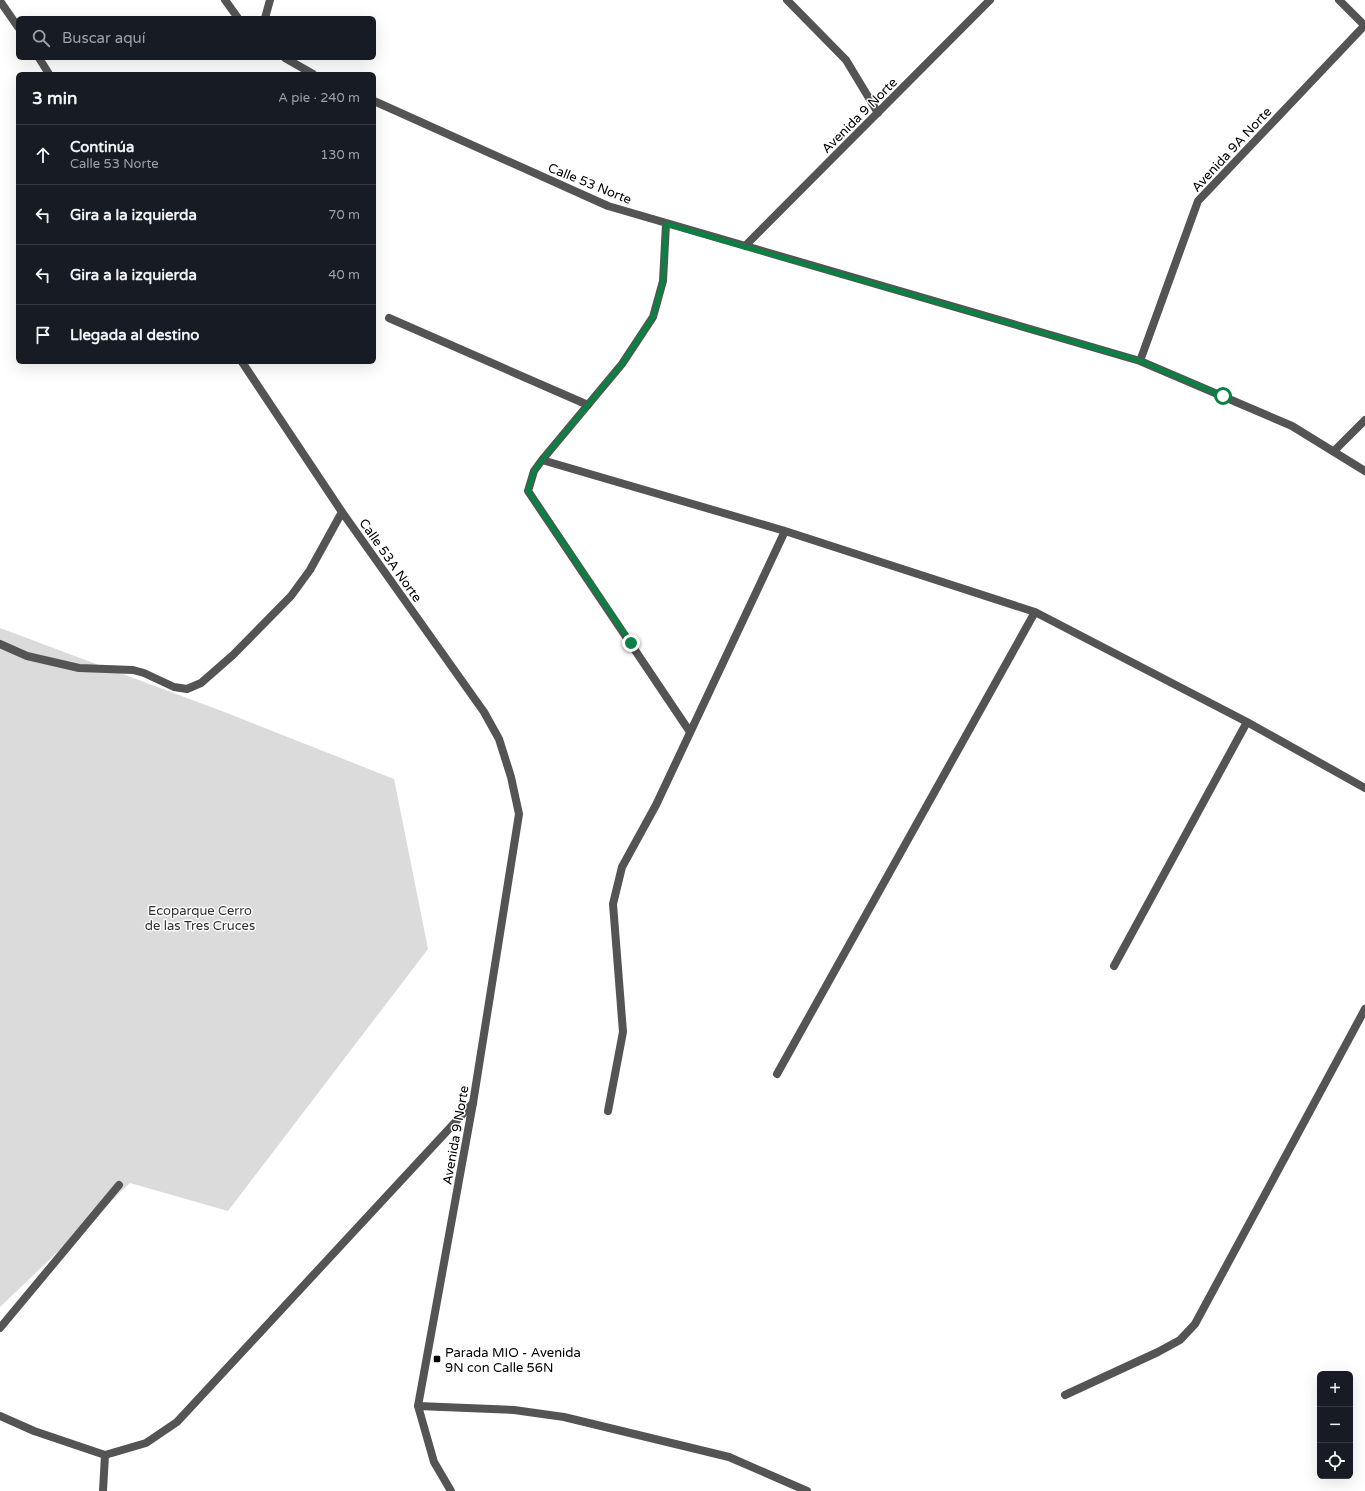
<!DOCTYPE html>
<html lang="es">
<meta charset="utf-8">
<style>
body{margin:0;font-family:"Varela Round",sans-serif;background:#20242c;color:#f1f3f6}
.controls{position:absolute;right:12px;bottom:12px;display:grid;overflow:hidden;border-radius:6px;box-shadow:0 4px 16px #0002}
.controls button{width:36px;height:36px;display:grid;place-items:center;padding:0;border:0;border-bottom:1px solid #363941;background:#171b24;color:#f1f3f6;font:20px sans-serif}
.stop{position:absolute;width:12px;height:12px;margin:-9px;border:3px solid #0b8043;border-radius:50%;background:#fff}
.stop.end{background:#0b8043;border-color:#fff;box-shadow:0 1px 4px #0008}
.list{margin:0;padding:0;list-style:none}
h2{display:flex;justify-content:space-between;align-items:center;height:52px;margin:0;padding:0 16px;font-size:17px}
h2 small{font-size:13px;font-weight:400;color:#9ea1a6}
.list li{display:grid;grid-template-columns:26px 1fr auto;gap:12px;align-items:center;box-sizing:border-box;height:60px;padding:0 16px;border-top:1px solid #363941}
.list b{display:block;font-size:15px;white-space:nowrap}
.list p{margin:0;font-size:13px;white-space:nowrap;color:#9ea1a6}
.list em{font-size:13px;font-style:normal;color:#9ea1a6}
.icon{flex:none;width:22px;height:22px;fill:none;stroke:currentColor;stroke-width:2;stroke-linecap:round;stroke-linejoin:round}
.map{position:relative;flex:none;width:1365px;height:1491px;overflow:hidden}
.search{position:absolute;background:#171b24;box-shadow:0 4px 16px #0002;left:16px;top:16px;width:360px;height:44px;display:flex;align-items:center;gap:10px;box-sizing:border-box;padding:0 14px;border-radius:6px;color:#9ea1a6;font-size:15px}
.panel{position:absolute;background:#171b24;box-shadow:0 4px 16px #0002;left:16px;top:72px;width:360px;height:292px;border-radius:6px}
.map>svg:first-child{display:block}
.green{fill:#dbdbdb}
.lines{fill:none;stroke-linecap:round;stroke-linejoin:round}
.service{stroke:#545454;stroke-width:8}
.minor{stroke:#545454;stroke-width:8}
.route{stroke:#0b8043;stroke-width:5}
.poi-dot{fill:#000;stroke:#fff;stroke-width:1.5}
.labels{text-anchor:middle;stroke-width:3;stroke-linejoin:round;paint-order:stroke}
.street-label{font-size:13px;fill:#000;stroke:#fff}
.park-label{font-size:13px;fill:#323232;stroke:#fff}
.poi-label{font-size:13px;fill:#000;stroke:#fff;text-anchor:start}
</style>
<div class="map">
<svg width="1365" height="1491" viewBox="0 0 1365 1491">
<rect width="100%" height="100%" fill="#fff"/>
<path class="green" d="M 0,628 L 227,713 L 394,779 L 428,949 L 228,1211 L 130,1183 L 0,1307 Z"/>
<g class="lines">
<path class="service" d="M 389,318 L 588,405
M 0,1328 L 119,1185
M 0,1416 L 34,1431 L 105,1455 L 146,1443 L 177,1422 L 473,1103
M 103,1491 L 105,1455"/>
<path class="minor" d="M 225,0 L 238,18
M 787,0 L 846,60 L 878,113
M 1339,0 L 1365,26
M 0,1 L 18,27
M 265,18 L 270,0
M 39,58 L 49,74
M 285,58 L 313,74
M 374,101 L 608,206 L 1140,361 L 1292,426 L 1365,471
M 666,224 L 663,281 L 653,317 L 622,364 L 542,460 L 534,471 L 528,491 L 690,732
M 745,246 L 990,0
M 1140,361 L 1198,201 L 1365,25
M 242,362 L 342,512 L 484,712 L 499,739 L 511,777 L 519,814 L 473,1103 L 418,1406 L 434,1462 L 451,1491
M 1334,451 L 1365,420
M 542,460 L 785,531 L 1035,612 L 1247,722 L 1365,788
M 0,644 L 27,656 L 79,668 L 133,670 L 144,673 L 174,687 L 187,689 L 201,683 L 233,655 L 291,596 L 310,570 L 342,512
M 1114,966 L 1247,722
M 777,1074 L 1035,612
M 608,1111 L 623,1032 L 613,904 L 622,867 L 656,805 L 785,531
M 1065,1395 L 1158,1352 L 1180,1340 L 1195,1324 L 1365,1009
M 418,1406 L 514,1410 L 564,1417 L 729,1457 L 807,1491"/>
</g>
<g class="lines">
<path class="route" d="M 631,643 L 528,491 L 534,471 L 542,460 L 622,364 L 653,317 L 663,281 L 666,224 L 1140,361 L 1223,396"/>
</g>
<rect class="poi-dot" x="433" y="1355" width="8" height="8" rx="2"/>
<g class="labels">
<g class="street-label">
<text transform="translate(859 115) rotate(-45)" y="5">Avenida 9 Norte</text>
<text transform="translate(1231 149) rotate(-47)" y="5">Avenida 9A Norte</text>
<text transform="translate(590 183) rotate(22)" y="5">Calle 53 Norte</text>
<text transform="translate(391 560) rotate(55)" y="5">Calle 53A Norte</text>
<text transform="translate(455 1135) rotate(-80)" y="5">Avenida 9 Norte</text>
</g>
<g class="park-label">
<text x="200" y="915">Ecoparque Cerro<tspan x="200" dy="15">de las Tres Cruces</tspan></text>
</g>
<g class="poi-label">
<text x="445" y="1357">Parada MIO - Avenida<tspan x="445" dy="15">9N con Calle 56N</tspan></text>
</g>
</g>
</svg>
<div class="controls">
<button>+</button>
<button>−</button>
<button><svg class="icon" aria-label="locate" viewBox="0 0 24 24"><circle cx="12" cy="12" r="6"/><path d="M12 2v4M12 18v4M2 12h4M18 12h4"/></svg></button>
</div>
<div class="stop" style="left:1223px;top:396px"></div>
<div class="stop end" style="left:631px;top:643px"></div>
<div class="search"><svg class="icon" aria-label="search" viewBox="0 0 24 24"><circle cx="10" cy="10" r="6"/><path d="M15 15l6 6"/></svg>Buscar aquí</div>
<section class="panel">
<h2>3 min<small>A pie · 240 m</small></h2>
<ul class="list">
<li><svg class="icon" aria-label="ahead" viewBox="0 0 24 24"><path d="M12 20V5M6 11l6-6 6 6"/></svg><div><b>Continúa</b><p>Calle 53 Norte</p></div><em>130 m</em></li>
<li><svg class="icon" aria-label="left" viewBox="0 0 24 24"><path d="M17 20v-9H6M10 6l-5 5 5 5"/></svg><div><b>Gira a la izquierda</b></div><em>70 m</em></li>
<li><svg class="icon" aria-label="left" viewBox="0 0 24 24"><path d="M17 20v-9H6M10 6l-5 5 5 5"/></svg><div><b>Gira a la izquierda</b></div><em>40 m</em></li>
<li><svg class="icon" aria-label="arrive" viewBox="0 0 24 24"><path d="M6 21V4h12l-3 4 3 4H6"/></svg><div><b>Llegada al destino</b></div></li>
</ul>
</section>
</div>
